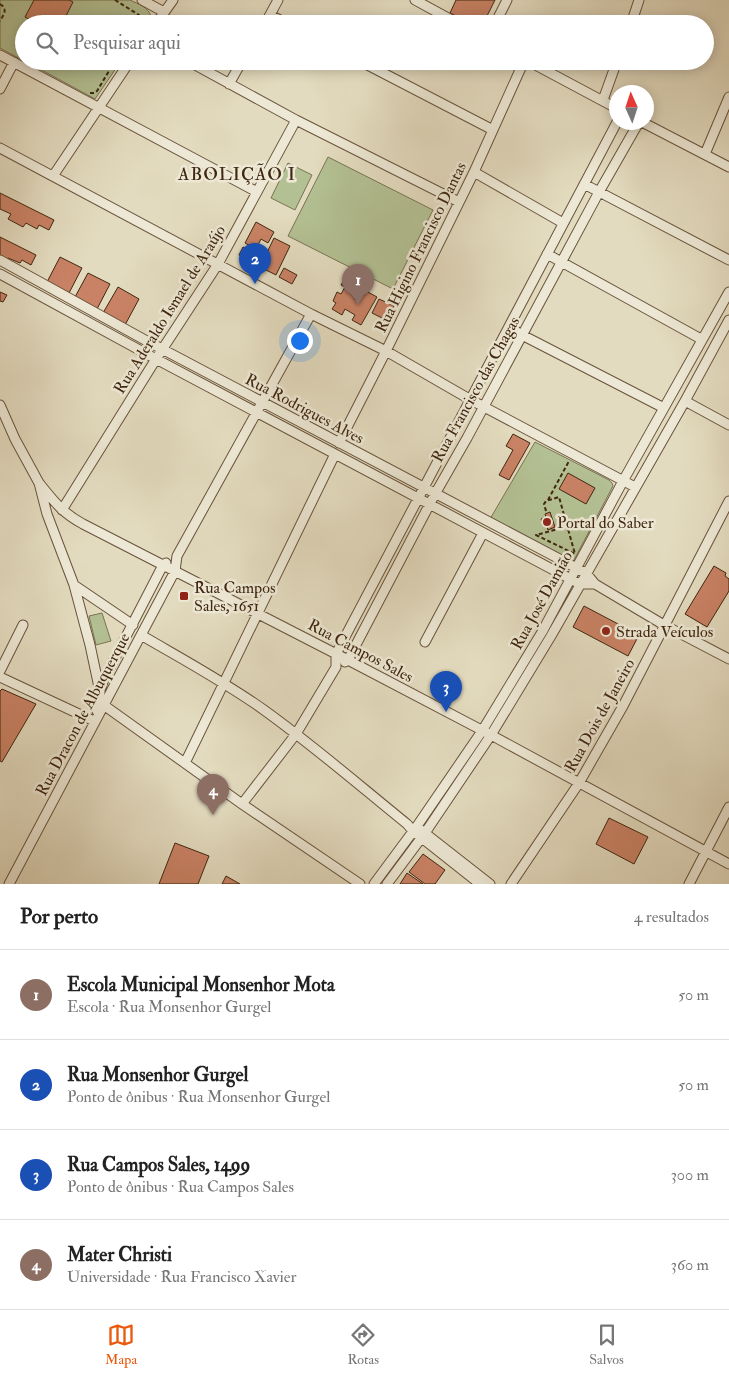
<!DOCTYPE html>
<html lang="pt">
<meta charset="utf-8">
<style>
body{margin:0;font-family:"IM FELL Double Pica",serif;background:#f2f2f2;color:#222}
.compass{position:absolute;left:609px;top:85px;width:45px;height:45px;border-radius:50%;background:#fff;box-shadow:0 2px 12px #0003;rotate:357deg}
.you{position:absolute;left:299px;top:340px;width:18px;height:18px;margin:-12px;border:4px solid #fff;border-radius:50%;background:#1a73e8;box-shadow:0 0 0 8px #1a73e833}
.badge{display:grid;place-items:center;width:32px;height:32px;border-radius:50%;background:#ea580c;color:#fff;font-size:16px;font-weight:700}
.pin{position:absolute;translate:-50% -41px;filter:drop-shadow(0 1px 2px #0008)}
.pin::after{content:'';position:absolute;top:26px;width:18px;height:15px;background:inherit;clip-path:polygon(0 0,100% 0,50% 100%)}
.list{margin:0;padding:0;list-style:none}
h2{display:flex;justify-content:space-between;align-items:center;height:65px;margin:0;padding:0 20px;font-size:21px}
h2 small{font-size:16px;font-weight:400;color:#767676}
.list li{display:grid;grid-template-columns:32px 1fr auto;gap:15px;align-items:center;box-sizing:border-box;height:90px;padding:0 20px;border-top:1px solid #e0e0e0}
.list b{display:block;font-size:19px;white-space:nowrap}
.list p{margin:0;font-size:16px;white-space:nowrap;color:#767676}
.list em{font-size:16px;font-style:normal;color:#767676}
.icon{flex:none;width:28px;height:28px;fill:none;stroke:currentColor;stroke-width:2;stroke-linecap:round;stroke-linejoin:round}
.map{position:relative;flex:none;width:729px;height:884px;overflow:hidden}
.search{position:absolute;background:#fff;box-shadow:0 2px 12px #0003;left:15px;right:15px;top:15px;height:55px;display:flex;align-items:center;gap:12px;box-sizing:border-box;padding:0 18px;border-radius:28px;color:#767676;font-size:19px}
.sheet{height:425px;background:#fff}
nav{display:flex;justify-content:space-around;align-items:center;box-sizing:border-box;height:70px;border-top:1px solid #e0e0e0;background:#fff;font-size:14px;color:#767676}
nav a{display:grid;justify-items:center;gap:2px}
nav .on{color:#ea580c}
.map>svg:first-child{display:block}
.green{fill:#b3c093;stroke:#797351}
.building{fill:#c98265;stroke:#3f260f}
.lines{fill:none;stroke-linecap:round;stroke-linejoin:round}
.minor-casing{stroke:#68533b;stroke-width:11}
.path{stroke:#3f260f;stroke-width:2;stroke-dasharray:4 2.5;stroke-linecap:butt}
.minor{stroke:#ede8d5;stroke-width:9}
.poi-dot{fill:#8f2418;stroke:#ede8d5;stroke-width:2}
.labels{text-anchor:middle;stroke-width:5;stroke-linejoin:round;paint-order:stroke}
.street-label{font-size:16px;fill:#3f260f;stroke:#ede8d5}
.poi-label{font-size:16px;fill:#3f260f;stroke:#ede8d5;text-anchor:start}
.neighbourhood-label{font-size:18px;letter-spacing:1px;fill:#3f260f;stroke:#ede8d5}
</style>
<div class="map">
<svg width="729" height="884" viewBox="0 0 729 884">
<rect width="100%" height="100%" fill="#e3dbbf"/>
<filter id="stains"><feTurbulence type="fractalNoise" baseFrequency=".004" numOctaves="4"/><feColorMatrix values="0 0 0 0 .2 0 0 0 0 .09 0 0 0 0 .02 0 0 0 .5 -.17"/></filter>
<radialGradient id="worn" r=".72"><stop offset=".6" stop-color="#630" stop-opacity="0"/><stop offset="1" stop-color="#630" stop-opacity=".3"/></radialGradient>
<path class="green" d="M 0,0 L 130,0 C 138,4 149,7 151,17 L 146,24 L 24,24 L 24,61 L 0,48 Z
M 25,61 L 121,61 L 95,99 Z
M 328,157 L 433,210 L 393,289 L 288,236 Z
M 288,163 L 312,175 L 295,210 L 271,198 Z
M 535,442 L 609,480 L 612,483 L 613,486 L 573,562 L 490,519 Z
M 102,613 L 111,641 L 96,645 L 89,616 Z"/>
<path class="building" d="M 34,0 L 69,0 L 73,2 L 62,24 L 38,24 L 25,17 Z
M 456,0 L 495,0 L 483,24 L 472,24 L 450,13 Z
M 0,193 L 54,220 L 49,230 L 39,225 L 37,229 L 26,223 L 23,227 L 8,219 L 11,214 L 0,209 Z
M 256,222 L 274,232 L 268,243 L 261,239 L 256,249 L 245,243 Z
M 0,237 L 36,255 L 31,265 L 22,260 L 20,263 L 8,258 L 6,262 L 0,259 Z
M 274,238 L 290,246 L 276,275 L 260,267 Z
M 243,247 L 263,257 L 258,268 L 253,266 L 252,262 L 239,255 Z
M 60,257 L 82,268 L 69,293 L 47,282 Z
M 284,268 L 297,275 L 292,284 L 279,277 Z
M 88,273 L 110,284 L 97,309 L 75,297 Z
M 346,277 L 362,286 L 354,299 L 359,302 L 366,291 L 377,297 L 361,325 L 352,320 L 355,315 L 345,309 L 342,315 L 332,309 L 336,303 L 333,301 L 337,292 L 341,294 L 345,287 L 341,285 Z
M 118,287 L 139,299 L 125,325 L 103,313 Z
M 0,292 L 7,295 L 3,302 L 0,301 Z
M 379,299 L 394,306 L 386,320 L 372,313 Z
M 513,434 L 530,443 L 509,480 L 499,475 L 513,450 L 506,446 Z
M 568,473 L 595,488 L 586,504 L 559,489 Z
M 550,512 L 555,527 L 548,530 L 546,524 L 543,525 L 541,519 L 546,517 L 545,514 Z
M 714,566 L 726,573 L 725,576 L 729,579 L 729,591 L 707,627 L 685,614 Z
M 584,606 L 639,635 L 628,656 L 573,627 Z
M 2,689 L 36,704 L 2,762 L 0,761 L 0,691 Z
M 609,818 L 648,837 L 634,864 L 596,844 Z
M 175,843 L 209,856 L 198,884 L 159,884 Z
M 423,854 L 445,870 L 435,884 L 425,884 L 409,872 Z
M 407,873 L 423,884 L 400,884 Z
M 226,876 L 240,884 L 222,884 Z"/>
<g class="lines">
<defs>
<path id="minor" d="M 142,0 L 164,12
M 415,0 L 459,24
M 270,15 L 288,24
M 156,24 L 173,0
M 265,24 L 278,0
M 495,24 L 507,0
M 631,24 L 639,0
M 0,55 L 257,192
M 188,61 L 296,120 L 459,202
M 360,61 L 493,130
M 528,61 L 616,108
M 229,84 L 242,61
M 0,89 L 14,62
M 603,100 L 617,61
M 642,122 L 729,167
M 0,148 L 311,314 L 386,351 L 471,400 L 635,487
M 705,154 L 729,97
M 474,172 L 563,223
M 53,176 L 130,61
M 584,184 L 729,260
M 547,254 L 701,339
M 0,260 L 145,340 L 586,573 L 595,584 L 664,625 L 729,659
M 0,274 L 156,359 L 580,584 L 595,584
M 509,327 L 522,335 L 664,408
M 685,401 L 729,425
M 0,405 L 15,439 L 39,483 L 47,514 L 74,585 L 90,645 L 100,692 L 97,711
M 339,443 L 386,351 L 474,172 L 524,61
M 39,483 C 54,501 61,512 83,524 L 348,660 L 491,735 L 729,864
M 62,510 L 156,359 L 218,264 L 296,120
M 74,585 L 133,625
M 141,635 C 182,659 225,682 264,710 C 314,746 360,786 407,824 L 413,831 L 480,884
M 425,642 L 483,533
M 345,662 L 348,660 L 435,494 L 467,438 L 599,192 L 639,122
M 0,671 L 23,625
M 0,677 L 94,721
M 100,690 L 104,679 L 163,565 L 166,563
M 98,701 L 242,804 L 360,884
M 185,763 L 335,454
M 242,804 L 296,734 L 336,667 L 336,654 L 617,122
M 421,830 L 490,884
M 9,884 L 175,571 L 177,556 L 311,314
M 374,884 L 417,826 L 482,731 L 542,632 L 623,481 L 729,292
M 387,884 L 425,833 L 491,735 L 551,636 L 685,401 L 729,320
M 511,884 L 579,783 L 623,706 L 729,501
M 689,884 L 729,807"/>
</defs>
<use href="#minor" class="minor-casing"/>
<path class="path" d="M 115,0 L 139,15 L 141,18 L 138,24
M 0,4 C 8,9 4,14 0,21
M 90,93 L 94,93 L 97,91 L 115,61
M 548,500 L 569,461
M 546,511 L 544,504 L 546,501 L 559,497 L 575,554 L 536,535 L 591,520"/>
<use href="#minor" class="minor"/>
</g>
<g class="poi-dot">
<circle cx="547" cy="522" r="5"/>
<rect x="179" y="591" width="10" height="10" rx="2.5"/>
<circle cx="606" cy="631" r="5"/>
</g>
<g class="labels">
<g class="street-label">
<text transform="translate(420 247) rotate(-64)" y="6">Rua Higino Francisco Dantas</text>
<text transform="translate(169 309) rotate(-58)" y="6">Rua Aderaldo Ismael de Araújo</text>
<text transform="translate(475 389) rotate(-61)" y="6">Rua Francisco das Chagas</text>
<text transform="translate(305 408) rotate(28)" y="6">Rua Rodrigues Alves</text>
<text transform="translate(541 600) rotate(-61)" y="6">Rua José Damião</text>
<text transform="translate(361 650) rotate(28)" y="6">Rua Campos Sales</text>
<text transform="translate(82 714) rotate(-62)" y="6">Rua Dracon de Albuquerque</text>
<text transform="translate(599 715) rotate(-61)" y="6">Rua Dois de Janeiro</text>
</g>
<g class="poi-label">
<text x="557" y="528">Portal do Saber</text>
<text x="194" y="593">Rua Campos<tspan x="194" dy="18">Sales, 1651</tspan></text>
<text x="616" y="637">Strada Veículos</text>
</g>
<g class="neighbourhood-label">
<text x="237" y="180">ABOLIÇÃO I</text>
</g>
</g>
<rect width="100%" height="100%" filter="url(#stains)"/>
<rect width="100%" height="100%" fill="url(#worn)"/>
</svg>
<svg class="compass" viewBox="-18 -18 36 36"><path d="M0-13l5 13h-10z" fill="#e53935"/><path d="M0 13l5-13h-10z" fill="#767676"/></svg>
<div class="you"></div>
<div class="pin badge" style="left:358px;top:305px;background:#8d6e63">1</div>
<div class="pin badge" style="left:255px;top:284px;background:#1a4fb4">2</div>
<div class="pin badge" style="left:446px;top:712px;background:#1a4fb4">3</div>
<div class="pin badge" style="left:213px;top:815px;background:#8d6e63">4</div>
<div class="search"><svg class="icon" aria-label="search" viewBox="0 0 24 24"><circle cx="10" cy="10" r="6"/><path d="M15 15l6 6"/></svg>Pesquisar aqui</div>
</div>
<section class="sheet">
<h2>Por perto<small>4 resultados</small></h2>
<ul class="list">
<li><span class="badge" style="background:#8d6e63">1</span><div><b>Escola Municipal Monsenhor Mota</b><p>Escola · Rua Monsenhor Gurgel</p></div><em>50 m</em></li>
<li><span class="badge" style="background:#1a4fb4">2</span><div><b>Rua Monsenhor Gurgel</b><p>Ponto de ônibus · Rua Monsenhor Gurgel</p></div><em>50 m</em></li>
<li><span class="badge" style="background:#1a4fb4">3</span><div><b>Rua Campos Sales, 1499</b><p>Ponto de ônibus · Rua Campos Sales</p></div><em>300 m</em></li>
<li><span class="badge" style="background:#8d6e63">4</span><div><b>Mater Christi</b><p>Universidade · Rua Francisco Xavier</p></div><em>360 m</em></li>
</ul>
</section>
<nav>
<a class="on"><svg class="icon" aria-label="map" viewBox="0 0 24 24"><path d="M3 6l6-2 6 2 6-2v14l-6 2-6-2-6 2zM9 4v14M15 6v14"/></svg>Mapa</a>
<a><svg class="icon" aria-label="directions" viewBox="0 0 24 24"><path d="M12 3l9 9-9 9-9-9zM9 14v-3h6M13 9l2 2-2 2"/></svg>Rotas</a>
<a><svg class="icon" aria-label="saved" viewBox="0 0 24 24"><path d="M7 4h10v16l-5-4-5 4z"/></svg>Salvos</a>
</nav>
